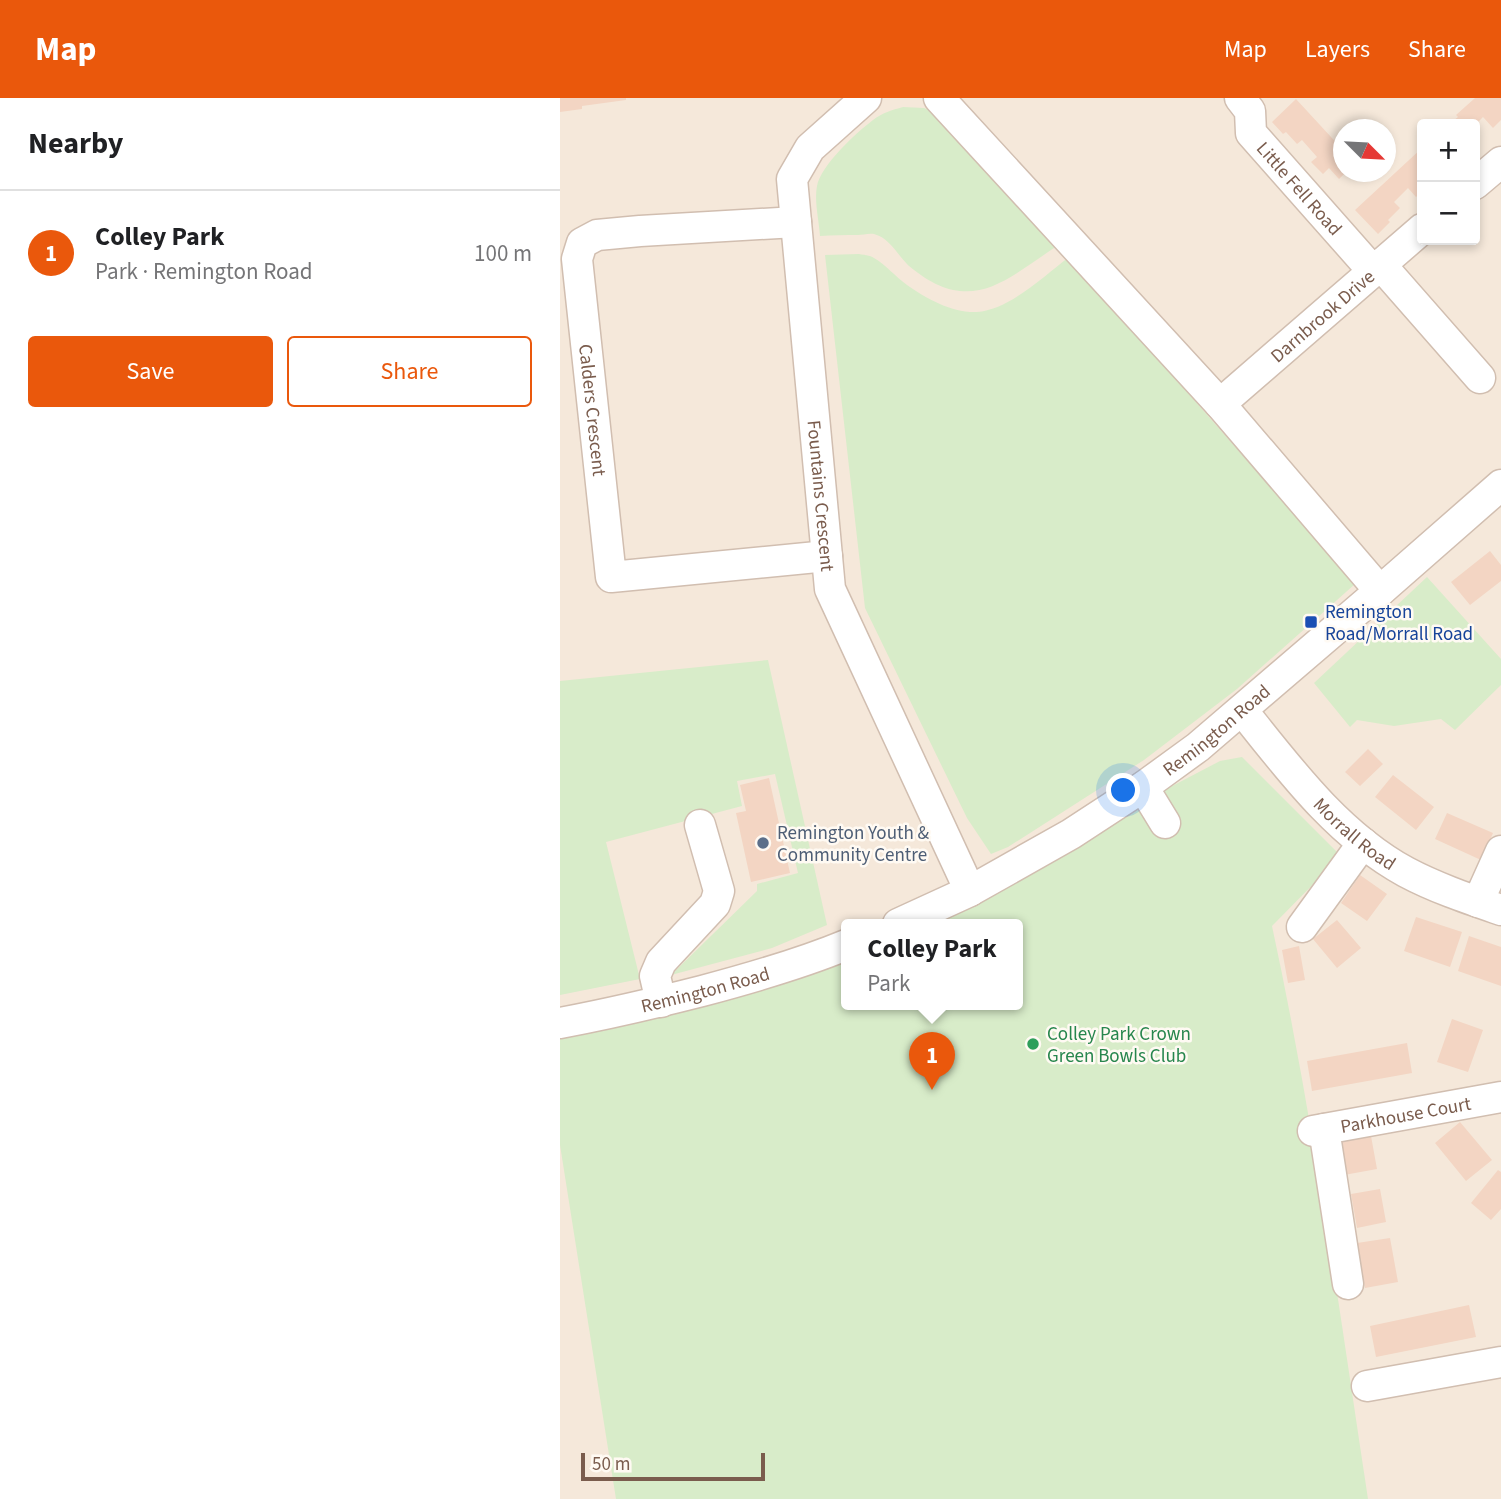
<!DOCTYPE html>
<meta charset="utf-8">
<style>
body{margin:0;font-family:"Source Sans 3",sans-serif;background:#f6f6f6;color:#202124}
.controls{position:absolute;right:21px;top:21px;display:grid;overflow:hidden;border-radius:7px;box-shadow:0 4px 10px #0003}
.controls button{width:63px;height:63px;display:grid;place-items:center;padding:0;border:0;border-bottom:2px solid #e0e0e0;background:#fff;color:#202124;font:35px sans-serif}
.compass{position:absolute;left:773px;top:21px;width:63px;height:63px;border-radius:50%;background:#fff;box-shadow:0 4px 10px #0003;rotate:114deg}
.scale{position:absolute;left:21px;bottom:18px;width:184px;box-sizing:border-box;padding-left:7px;border:4px solid #7a5c4d;border-top:0;font-size:19px;line-height:24px;white-space:nowrap;color:#7a5c4d;-webkit-text-stroke:5px #fffaf3;paint-order:stroke}
.you{position:absolute;left:564px;top:693px;width:24px;height:24px;margin:-18px;border:5px solid #fff;border-radius:50%;background:#1a73e8;box-shadow:0 0 0 10px #1a73e833}
.badge{display:grid;place-items:center;width:46px;height:46px;border-radius:50%;background:#ea580c;color:#fff;font-size:23px;font-weight:700}
.pin{position:absolute;translate:-50% -58px;filter:drop-shadow(0 2px 4px #0008)}
.pin::after{content:'';position:absolute;top:37px;width:24px;height:21px;background:inherit;clip-path:polygon(0 0,100% 0,50% 100%)}
.popup{position:absolute;left:281px;top:821px;width:182px;height:91px;box-sizing:border-box;display:grid;place-content:center;border-radius:7px;background:#fff;filter:drop-shadow(0 2px 5px #0005);font-size:23px;white-space:nowrap;color:#757577}
.popup b{font-size:26px;color:#202124}
.popup::after{content:'';position:absolute;left:50%;top:100%;margin-left:-14px;border:14px solid transparent;border-top-color:#fff}
.list{margin:0;padding:0;list-style:none}
h2{display:flex;justify-content:space-between;align-items:center;height:91px;margin:0;padding:0 28px;font-size:30px}
h2 small{font-size:23px;font-weight:400;color:#757577}
.list li{display:grid;grid-template-columns:46px 1fr auto;gap:21px;align-items:center;box-sizing:border-box;height:126px;padding:0 28px;border-top:2px solid #e0e0e0}
.list b{display:block;font-size:26px;white-space:nowrap}
.list p{margin:0;font-size:23px;white-space:nowrap;color:#757577}
.list em{font-size:23px;font-style:normal;color:#757577}
.actions{display:flex;gap:14px;padding:21px 28px}
.actions a{flex:1;padding:16px 0;border:2px solid #ea580c;border-radius:7px;text-align:center;font-size:24px;color:#ea580c}
.actions .main{background:#ea580c;color:#fff}
.map{position:relative;flex:none;width:941px;height:1401px;overflow:hidden}
header{display:flex;align-items:center;gap:42px;box-sizing:border-box;height:98px;padding:0 35px;background:#ea580c;color:#fff}
header strong{font-size:33px}
nav{display:flex;gap:38px;margin-inline-start:auto;font-size:24px}
main{display:flex}
aside{flex:1;background:#fff}
.map>svg:first-child{display:block}
.residential{fill:#f5e8da;fill-rule:evenodd}
.green{fill:#d8ecc9}
.building{fill:#f3d5c3}
.lines{fill:none;stroke-linecap:round;stroke-linejoin:round}
.minor-casing{stroke:#d1beb0;stroke-width:33}
.minor{stroke:#fff;stroke-width:30}
.transit-dot{fill:#1a4fb4;stroke:#fffaf3;stroke-width:2.5}
.service-dot{fill:#5c6f8a;stroke:#fffaf3;stroke-width:2.5}
.leisure-dot{fill:#2e9e5b;stroke:#fffaf3;stroke-width:2.5}
.labels{text-anchor:middle;stroke-width:5;stroke-linejoin:round;paint-order:stroke}
.street-label{font-size:19px;fill:#7a5c4d;stroke:#fffaf3}
.transit-label{font-size:19px;fill:#164399;stroke:#fffaf3;text-anchor:start}
.service-label{font-size:19px;fill:#4e5e75;stroke:#fffaf3;text-anchor:start}
.leisure-label{font-size:19px;fill:#27864d;stroke:#fffaf3;text-anchor:start}
</style>
<header>
<strong>Map</strong>
<nav><a>Map</a><a>Layers</a><a>Share</a></nav>
</header>
<main>
<aside>
<h2>Nearby<small></small></h2>
<ul class="list">
<li><span class="badge">1</span><div><b>Colley Park</b><p>Park · Remington Road</p></div><em>100 m</em></li>
</ul>
<div class="actions"><a class="main">Save</a><a>Share</a></div>
</aside>
<div class="map">
<svg width="941" height="1401" viewBox="0 0 941 1401">
<rect width="100%" height="100%" fill="#fdf6ec"/>
<path class="residential" d="M 0,0 L 941,0 L 941,1401 L 0,1401 ZM 862,26 L 915,26 L 915,142 L 862,142 ZM 783,32 L 825,32 L 825,74 L 783,74 ZM 286,826 L 458,826 L 458,906 L 286,906 Z"/>
<path class="green" d="M 343,9 L 364,10 L 381,17 L 497,148 C 444,183 410,219 349,168 C 338,158 330,140 314,136 C 309,135 302,137 298,137 C 285,137 272,137 260,138 C 259,122 254,103 257,88 C 261,67 296,35 313,22 C 322,15 332,12 343,9 Z
M 299,156 C 303,157 310,157 314,160 C 326,167 336,179 347,187 C 367,201 392,215 417,214 C 449,212 484,178 509,159 L 795,486 L 677,591 L 584,662 L 448,749 L 431,756 L 407,720 L 305,510 L 265,157 Z
M 867,479 L 941,561 L 941,587 L 895,632 L 881,621 L 834,628 L 797,622 L 790,629 L 754,585 Z
M 208,562 L 267,827 L 212,850 L 111,877 L 197,793 L 197,786 L 238,775 L 215,676 L 177,683 L 182,708 L 46,744 L 80,881 L 0,897 L 0,583 Z
M 682,659 L 781,758 L 712,828 C 753,1018 779,1210 808,1401 L 56,1401 L 0,1047 L 0,936 L 286,861 L 286,906 L 458,906 L 458,826 L 368,826 L 595,697 L 660,663 Z"/>
<path class="building" d="M 0,0 L 66,0 L 66,2 L 22,8 L 22,11 L 0,14 Z
M 915,0 L 941,0 L 941,22 L 933,30 L 923,19 L 916,26 L 889,26 L 898,19 L 896,17 Z
M 736,1 L 783,52 L 783,74 L 786,74 L 779,81 L 769,70 L 763,76 L 751,64 L 757,59 L 742,42 L 737,46 L 726,34 L 723,36 L 712,24 Z
M 862,50 L 862,93 L 856,99 L 848,90 L 834,104 L 840,110 L 828,122 L 830,124 L 818,136 L 795,112 Z
M 930,453 L 941,467 L 941,483 L 910,507 L 891,484 Z
M 808,651 L 823,666 L 800,688 L 785,674 Z
M 833,677 L 874,709 L 856,732 L 815,699 Z
M 209,680 L 230,775 L 191,784 L 176,715 L 186,713 L 180,687 Z
M 887,715 L 933,735 L 921,762 L 875,741 Z
M 800,777 L 827,796 L 807,823 L 781,805 Z
M 856,819 L 902,834 L 890,869 L 844,853 Z
M 777,822 L 801,850 L 777,870 L 753,841 Z
M 909,838 L 941,849 L 941,888 L 898,873 Z
M 739,848 L 745,882 L 728,885 L 722,852 Z
M 892,921 L 923,932 L 908,974 L 877,964 Z
M 847,945 L 852,975 L 752,993 L 747,963 Z
M 900,1024 L 932,1062 L 906,1083 L 875,1045 Z
M 811,1038 L 817,1071 L 784,1077 L 778,1043 Z
M 938,1072 L 941,1074 L 941,1111 L 931,1122 L 911,1105 Z
M 820,1091 L 826,1124 L 797,1130 L 791,1096 Z
M 830,1140 L 838,1184 L 805,1190 L 797,1145 Z
M 909,1207 L 916,1239 L 816,1259 L 810,1228 Z"/>
<g class="lines">
<defs>
<g id="minor">
<path id="s1" d="M 306,0 L 250,50 L 232,81 L 270,491 L 410,793"/>
<path d="M 379,0 L 660,306 L 820,493"/>
<path id="s2" d="M 680,0 L 690,13 L 691,35 L 813,173"/>
<path d="M 915,86 L 941,64"/>
<path id="s3" d="M 236,124 L 80,133 L 37,137 L 22,145 L 17,161 L 51,479 L 267,458"/>
<path d="M 820,166 L 920,280"/>
<path id="s4" d="M 660,306 L 862,131"/>
<path id="s5" d="M 682,612 C 729,671 778,737 846,774 C 876,790 909,801 941,812"/>
<path d="M 583,689 L 605,725"/>
<path d="M 918,804 L 941,753"/>
<path id="s6" d="M 338,826 L 410,793 L 511,736 L 583,689 L 638,649 L 820,493 L 941,387"/>
<path d="M 742,829 L 803,745"/>
<path d="M 101,904 L 95,878 L 101,864 L 155,806 L 159,793 L 140,727"/>
<path id="s7" d="M 0,925 C 48,916 95,905 142,893 C 191,880 240,866 286,847"/>
<path d="M 764,1031 L 788,1186"/>
<path id="s8" d="M 753,1033 L 941,999"/>
<path d="M 807,1288 L 941,1264"/>
</g>
</defs>
<use href="#minor" class="minor-casing"/>
<use href="#minor" class="minor"/>
</g>
<rect class="transit-dot" x="744" y="517" width="14" height="14" rx="3.5"/>
<circle class="service-dot" cx="203" cy="745" r="7"/>
<circle class="leisure-dot" cx="473" cy="946" r="7"/>
<g class="labels">
<g class="street-label">
<text dy="7" stroke="none"><textPath href="#s2" startOffset="112">Little Fell Road</textPath></text>
<text dy="7" stroke="none"><textPath href="#s4" startOffset="135">Darnbrook Drive</textPath></text>
<text dy="7" stroke="none"><textPath href="#s3" startOffset="385">Calders Crescent</textPath></text>
<text dy="7" stroke="none"><textPath href="#s1" startOffset="429">Fountains Crescent</textPath></text>
<text dy="7" stroke="none"><textPath href="#s6" startOffset="374">Remington Road</textPath></text>
<text dy="7" stroke="none"><textPath href="#s5" startOffset="168">Morrall Road</textPath></text>
<text dy="7" stroke="none"><textPath href="#s7" startOffset="149">Remington Road</textPath></text>
<text dy="7" stroke="none"><textPath href="#s8" startOffset="94">Parkhouse Court</textPath></text>
</g>
<g class="transit-label">
<text x="765" y="520">Remington<tspan x="765" dy="22">Road/Morrall Road</tspan></text>
</g>
<g class="service-label">
<text x="217" y="741">Remington Youth &amp;<tspan x="217" dy="22">Community Centre</tspan></text>
</g>
<g class="leisure-label">
<text x="487" y="942">Colley Park Crown<tspan x="487" dy="22">Green Bowls Club</tspan></text>
</g>
</g>
</svg>
<div class="controls">
<button>+</button>
<button>−</button>
</div>
<svg class="compass" viewBox="-18 -18 36 36"><path d="M0-13l5 13h-10z" fill="#e53935"/><path d="M0 13l5-13h-10z" fill="#757577"/></svg>
<div class="scale">50 m</div>
<div class="you"></div>
<div class="pin badge" style="left:372px;top:992px">1</div>
<div class="popup"><b>Colley Park</b>Park</div>
</div>
</main>
